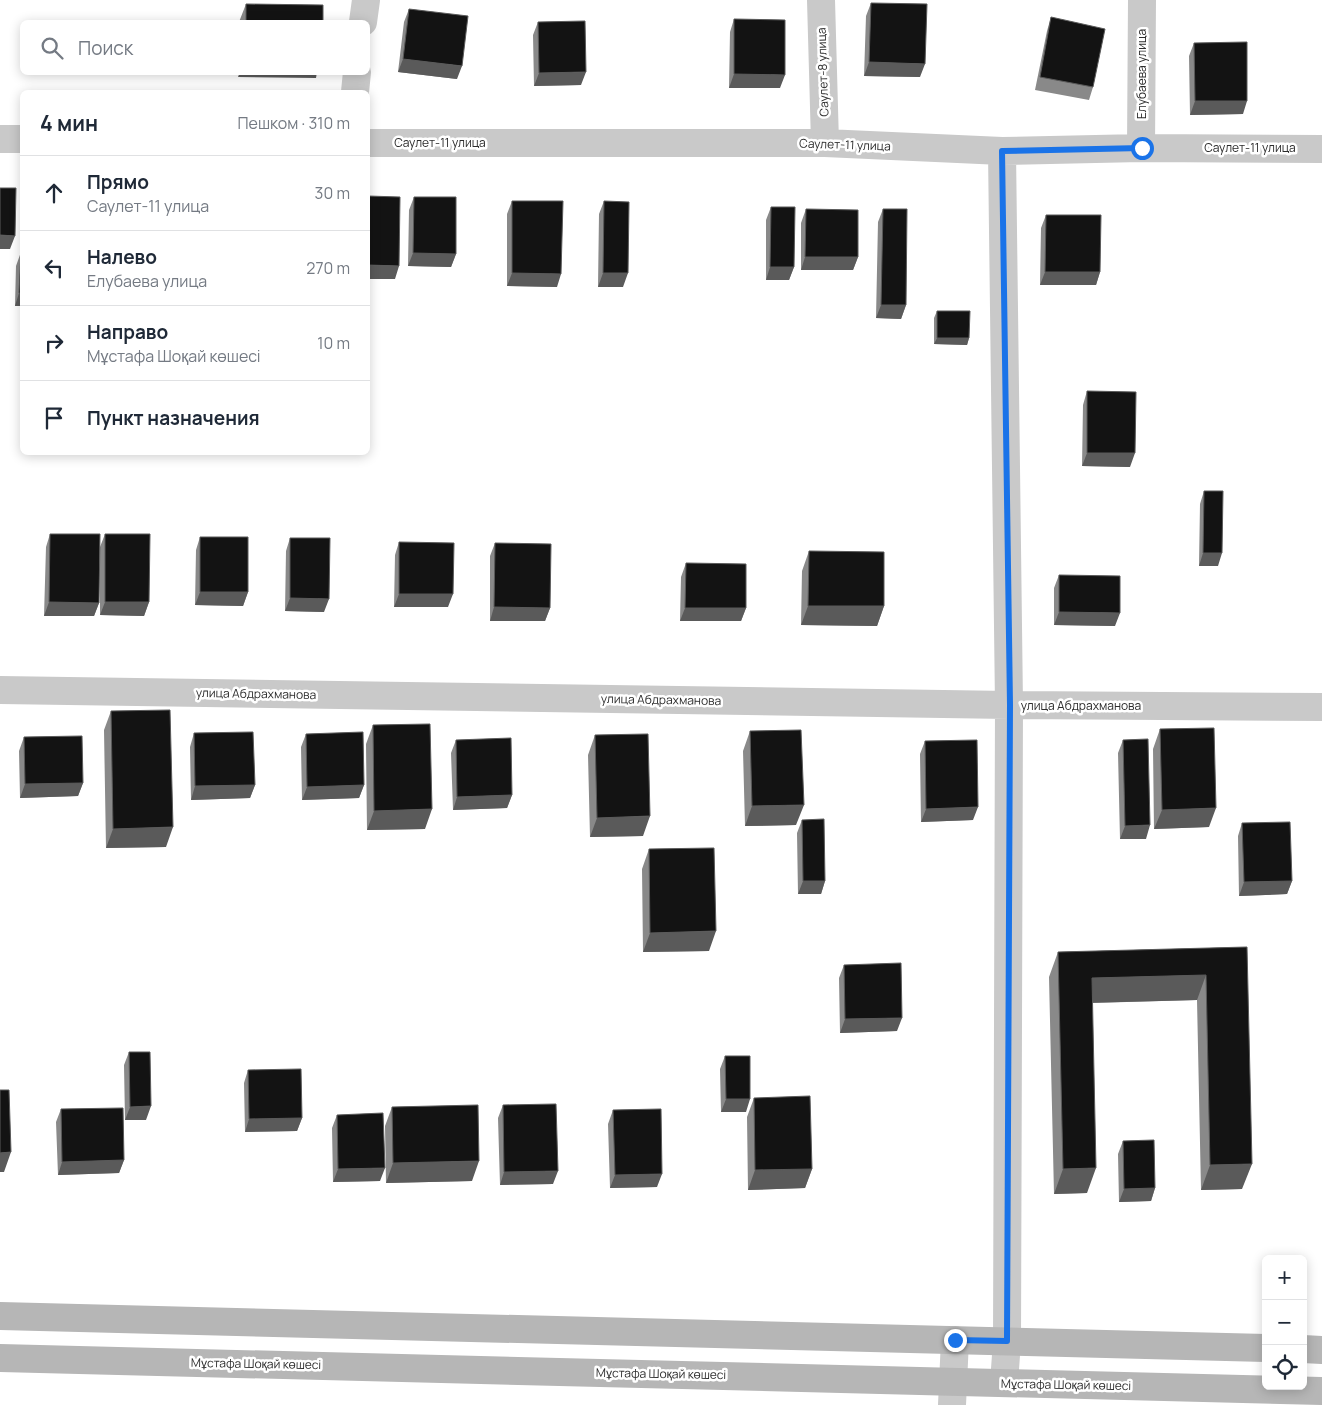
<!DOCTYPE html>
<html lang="ru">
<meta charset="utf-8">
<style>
body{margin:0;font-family:Manrope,sans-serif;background:#f6f6f7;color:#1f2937}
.controls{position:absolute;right:15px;bottom:15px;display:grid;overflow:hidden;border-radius:8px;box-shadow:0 2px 12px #0003}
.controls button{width:45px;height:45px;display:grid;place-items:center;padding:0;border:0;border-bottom:1px solid #e0e1e3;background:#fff;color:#1f2937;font:25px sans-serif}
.stop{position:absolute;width:15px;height:15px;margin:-11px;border:4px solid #1a73e8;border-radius:50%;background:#fff}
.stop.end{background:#1a73e8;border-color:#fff;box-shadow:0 1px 5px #0008}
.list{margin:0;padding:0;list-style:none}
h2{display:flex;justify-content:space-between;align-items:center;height:65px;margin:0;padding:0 20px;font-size:21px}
h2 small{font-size:16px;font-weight:400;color:#747a83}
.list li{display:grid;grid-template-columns:32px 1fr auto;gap:15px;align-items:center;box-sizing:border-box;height:75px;padding:0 20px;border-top:1px solid #e0e1e3}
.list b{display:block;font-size:19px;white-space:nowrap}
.list p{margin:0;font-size:16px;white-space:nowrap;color:#747a83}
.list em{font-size:16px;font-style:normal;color:#747a83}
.icon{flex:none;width:28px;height:28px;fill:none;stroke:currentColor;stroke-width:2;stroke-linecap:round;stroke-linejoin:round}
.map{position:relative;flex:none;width:1322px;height:1405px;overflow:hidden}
.search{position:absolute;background:#fff;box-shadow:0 2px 12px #0003;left:20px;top:20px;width:350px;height:55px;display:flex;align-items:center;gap:12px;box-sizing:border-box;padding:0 18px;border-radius:8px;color:#747a83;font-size:19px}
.panel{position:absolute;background:#fff;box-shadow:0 2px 12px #0003;left:20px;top:90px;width:350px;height:365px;border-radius:8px}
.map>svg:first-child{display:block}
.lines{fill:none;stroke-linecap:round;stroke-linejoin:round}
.street{stroke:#c9c9c9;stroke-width:28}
.secondary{stroke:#b6b6b6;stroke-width:28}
.wall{fill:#898989}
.shaded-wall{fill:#5a5a5a}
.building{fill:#131313;stroke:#5a5a5a}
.route{stroke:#1a73e8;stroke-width:6}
.labels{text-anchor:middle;stroke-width:5;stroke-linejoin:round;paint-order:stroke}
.street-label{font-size:12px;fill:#2c2c2c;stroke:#fff}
</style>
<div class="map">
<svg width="1322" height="1405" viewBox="0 0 1322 1405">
<rect width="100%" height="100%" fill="#fff"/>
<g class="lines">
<path class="street" d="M 821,0 L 825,143
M 363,22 L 366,0
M 355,92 L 357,72
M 0,139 L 22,139
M 368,143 L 825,143 L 1002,151 L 1141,148 L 1322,149
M 1141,148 L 1142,0
M 1002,151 L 1009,705 L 1007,1341 L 1004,1383
M 0,690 L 1009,705 L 1322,707
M 952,1405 L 955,1340"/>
<path class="secondary" d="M 0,1316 L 1266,1348
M 1303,1349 L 1322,1350
M 0,1358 L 1322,1391"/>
</g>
<path class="wall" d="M 871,3 L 920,77 L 864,76 L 866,16 Z
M 246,4 L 323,22 L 239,22 Z
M 409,9 L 457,79 L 398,72 L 404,22 Z
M 1051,17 L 1093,87 L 1089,100 L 1035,90 L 1047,31 Z
M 734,19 L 780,88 L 729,88 L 730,32 Z
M 538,22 L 581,85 L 534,86 L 533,35 Z
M 1194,43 L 1243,114 L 1190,115 L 1189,56 Z
M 414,197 L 456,254 L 451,267 L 408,266 L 409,210 Z
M 512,201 L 557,287 L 507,286 L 507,214 Z
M 604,201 L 623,287 L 598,287 L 599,214 Z
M 771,207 L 794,267 L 789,280 L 766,280 L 766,220 Z
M 806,209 L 858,257 L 853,270 L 801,270 L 801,223 Z
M 883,209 L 906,305 L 901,319 L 876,318 L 878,222 Z
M 1046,215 L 1100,272 L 1096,285 L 1040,285 L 1041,228 Z
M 21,252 L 22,306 L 15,306 L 16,266 Z
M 937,311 L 969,338 L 967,345 L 934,344 L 934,318 Z
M 1087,391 L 1130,467 L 1082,466 L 1083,405 Z
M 1204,491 L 1218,566 L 1199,566 L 1200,504 Z
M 50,534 L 99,603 L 94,616 L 44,616 L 46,547 Z
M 105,534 L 149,602 L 144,616 L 100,615 L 100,547 Z
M 200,537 L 248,592 L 243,606 L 195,605 L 196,550 Z
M 290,538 L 324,612 L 285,611 L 286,551 Z
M 399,542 L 448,607 L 394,607 L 395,555 Z
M 495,543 L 550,608 L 545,621 L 490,621 L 490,556 Z
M 809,551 L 884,606 L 877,626 L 801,625 L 802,571 Z
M 686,563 L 746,608 L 741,621 L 680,621 L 681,577 Z
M 1059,575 L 1115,626 L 1054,625 L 1054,588 Z
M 111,711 L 166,847 L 106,848 L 104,730 Z
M 373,725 L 425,829 L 367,830 L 366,744 Z
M 1160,729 L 1209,827 L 1154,829 L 1153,749 Z
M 750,731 L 796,825 L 745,826 L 743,751 Z
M 194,733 L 255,785 L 250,798 L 191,800 L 190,747 Z
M 306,734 L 364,785 L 359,798 L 302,800 L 301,747 Z
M 595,735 L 643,836 L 590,837 L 588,755 Z
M 24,737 L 83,783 L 78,796 L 20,798 L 19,751 Z
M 456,740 L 512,795 L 507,808 L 453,810 L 451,753 Z
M 1123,740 L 1146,839 L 1120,839 L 1118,753 Z
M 925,741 L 973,820 L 921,822 L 920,754 Z
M 802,820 L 825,881 L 821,894 L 798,894 L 797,833 Z
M 1242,823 L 1292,881 L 1287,894 L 1239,896 L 1238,836 Z
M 649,849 L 709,951 L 643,952 L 642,869 Z
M 1247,947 L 1242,1189 L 1201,1190 L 1197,1000 L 1092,1003 L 1087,1193 L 1054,1194 L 1049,977 L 1058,952 Z
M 844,965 L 897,1031 L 840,1033 L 839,978 Z
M 129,1052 L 146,1120 L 125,1120 L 124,1065 Z
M 725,1056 L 746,1112 L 721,1112 L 720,1069 Z
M 248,1070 L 302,1118 L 297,1131 L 245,1132 L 244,1083 Z
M 754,1098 L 812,1169 L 805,1188 L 748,1190 L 747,1117 Z
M 503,1105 L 553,1184 L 500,1185 L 498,1118 Z
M 392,1107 L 472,1181 L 386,1183 L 385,1126 Z
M 61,1109 L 124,1160 L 119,1173 L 58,1175 L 56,1122 Z
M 613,1110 L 657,1187 L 610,1188 L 608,1124 Z
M 337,1115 L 380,1181 L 333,1182 L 332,1128 Z
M 1123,1141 L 1155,1188 L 1151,1201 L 1119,1202 L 1118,1154 Z"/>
<path class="shaded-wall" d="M 403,59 L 462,66 L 457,79 L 398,72 Z
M 869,62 L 925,64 L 920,77 L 864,76 Z
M 240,72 L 317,72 L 316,78 L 238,77 Z
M 586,72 L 581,85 L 534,86 L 539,73 Z
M 734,74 L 785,75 L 780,88 L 729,88 Z
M 1195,101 L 1247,101 L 1243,114 L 1190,115 Z
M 0,235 L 15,236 L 10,249 L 0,249 Z
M 413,253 L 456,254 L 451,267 L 408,266 Z
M 805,257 L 858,257 L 853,270 L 801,270 Z
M 368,265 L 399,266 L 395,279 L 368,279 Z
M 770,267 L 794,267 L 789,280 L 766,280 Z
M 1045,272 L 1100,272 L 1096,285 L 1040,285 Z
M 512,273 L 561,274 L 557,287 L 507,286 Z
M 603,273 L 628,273 L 623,287 L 598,287 Z
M 19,293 L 22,293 L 22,306 L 15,306 Z
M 881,305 L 906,305 L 901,319 L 876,318 Z
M 937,338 L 969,338 L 967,345 L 934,344 Z
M 1087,453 L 1135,453 L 1130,467 L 1082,466 Z
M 1203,553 L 1222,553 L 1218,566 L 1199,566 Z
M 200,592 L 248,592 L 243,606 L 195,605 Z
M 399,594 L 453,594 L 448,607 L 394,607 Z
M 290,598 L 329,599 L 324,612 L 285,611 Z
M 49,602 L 99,603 L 94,616 L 44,616 Z
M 105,602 L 149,602 L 144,616 L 100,615 Z
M 808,606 L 884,606 L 877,626 L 801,625 Z
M 494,607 L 550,608 L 545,621 L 490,621 Z
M 685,608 L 746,608 L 741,621 L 680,621 Z
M 1059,612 L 1120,613 L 1115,626 L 1054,625 Z
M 83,783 L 78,796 L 20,798 L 25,784 Z
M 255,785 L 250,798 L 191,800 L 195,786 Z
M 364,785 L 359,798 L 302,800 L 307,787 Z
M 512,795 L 507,808 L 453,810 L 457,797 Z
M 804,805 L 796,825 L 745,826 L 752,806 Z
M 978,807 L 973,820 L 921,822 L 926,809 Z
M 1216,808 L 1209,827 L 1154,829 L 1162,810 Z
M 432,809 L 425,829 L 367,830 L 374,811 Z
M 650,816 L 643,836 L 590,837 L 597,818 Z
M 1150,825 L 1146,839 L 1120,839 L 1125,826 Z
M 173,827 L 166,847 L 106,848 L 113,829 Z
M 803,881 L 825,881 L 821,894 L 798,894 Z
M 1292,881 L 1287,894 L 1239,896 L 1244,882 Z
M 716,931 L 709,951 L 643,952 L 650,933 Z
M 1206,975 L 1197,1000 L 1083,1003 L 1092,978 Z
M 902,1018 L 897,1031 L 840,1033 L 845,1019 Z
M 726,1099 L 750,1099 L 746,1112 L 721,1112 Z
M 151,1106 L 146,1120 L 125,1120 L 130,1107 Z
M 302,1118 L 297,1131 L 245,1132 L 249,1119 Z
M 11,1152 L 4,1172 L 0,1172 L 0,1153 Z
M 124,1160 L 119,1173 L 58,1175 L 62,1162 Z
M 479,1161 L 472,1181 L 386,1183 L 393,1163 Z
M 1252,1164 L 1242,1189 L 1201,1190 L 1210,1165 Z
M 385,1168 L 380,1181 L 333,1182 L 338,1169 Z
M 1096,1168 L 1087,1193 L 1054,1194 L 1063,1169 Z
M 812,1169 L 805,1188 L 748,1190 L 755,1170 Z
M 558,1171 L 553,1184 L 500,1185 L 504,1172 Z
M 662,1174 L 657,1187 L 610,1188 L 615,1175 Z
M 1155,1188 L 1151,1201 L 1119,1202 L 1124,1189 Z"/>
<path class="building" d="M 871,3 L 927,4 L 925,64 L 869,62 Z
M 246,4 L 323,5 L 323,22 L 246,22 Z
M 409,9 L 468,16 L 462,66 L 403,59 Z
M 1051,17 L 1105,29 L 1093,87 L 1040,77 Z
M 734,19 L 785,20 L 785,75 L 734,74 Z
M 585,21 L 586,72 L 539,73 L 538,22 Z
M 1247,42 L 1247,101 L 1195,101 L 1194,43 Z
M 0,188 L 16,188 L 15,236 L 0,235 Z
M 368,196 L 400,197 L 399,266 L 368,265 Z
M 414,197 L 456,197 L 456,254 L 413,253 Z
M 512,201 L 563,201 L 561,274 L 512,273 Z
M 604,201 L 629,202 L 628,273 L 603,273 Z
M 771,207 L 795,207 L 794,267 L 770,267 Z
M 806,209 L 858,210 L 858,257 L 805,257 Z
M 883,209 L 907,209 L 906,305 L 881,305 Z
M 1046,215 L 1101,215 L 1100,272 L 1045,272 Z
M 21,252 L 22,252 L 22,293 L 19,293 Z
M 937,311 L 970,311 L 969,338 L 937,338 Z
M 1087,391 L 1136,392 L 1135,453 L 1087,453 Z
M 1204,491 L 1223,491 L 1222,553 L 1203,553 Z
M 50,534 L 100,534 L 99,603 L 49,602 Z
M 105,534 L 150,534 L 149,602 L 105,602 Z
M 200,537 L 248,537 L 248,592 L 200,592 Z
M 290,538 L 330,538 L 329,599 L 290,598 Z
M 399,542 L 454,543 L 453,594 L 399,594 Z
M 495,543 L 551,544 L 550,608 L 494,607 Z
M 809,551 L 884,552 L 884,606 L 808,606 Z
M 686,563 L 746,564 L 746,608 L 685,608 Z
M 1059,575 L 1120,576 L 1120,613 L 1059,612 Z
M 170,710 L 173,827 L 113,829 L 111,711 Z
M 430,724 L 432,809 L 374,811 L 373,725 Z
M 1214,728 L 1216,808 L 1162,810 L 1160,729 Z
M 801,730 L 804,805 L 752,806 L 750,731 Z
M 253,732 L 255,785 L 195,786 L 194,733 Z
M 363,732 L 364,785 L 307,787 L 306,734 Z
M 648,734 L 650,816 L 597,818 L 595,735 Z
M 82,736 L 83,783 L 25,784 L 24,737 Z
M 511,738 L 512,795 L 457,797 L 456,740 Z
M 1148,739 L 1150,825 L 1125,826 L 1123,740 Z
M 977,740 L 978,807 L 926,809 L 925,741 Z
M 824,819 L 825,881 L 803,881 L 802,820 Z
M 1290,822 L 1292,881 L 1244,882 L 1242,823 Z
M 714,848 L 716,931 L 650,933 L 649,849 Z
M 1247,947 L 1252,1164 L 1210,1165 L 1206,975 L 1092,978 L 1096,1168 L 1063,1169 L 1058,952 Z
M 901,963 L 902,1018 L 845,1019 L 844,965 Z
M 129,1052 L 150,1052 L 151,1106 L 130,1107 Z
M 725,1056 L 750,1056 L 750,1099 L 726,1099 Z
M 301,1069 L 302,1118 L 249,1119 L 248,1070 Z
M 0,1090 L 9,1090 L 11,1152 L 0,1153 Z
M 810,1096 L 812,1169 L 755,1170 L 754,1098 Z
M 556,1104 L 558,1171 L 504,1172 L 503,1105 Z
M 478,1105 L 479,1161 L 393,1163 L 392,1107 Z
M 123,1108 L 124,1160 L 62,1162 L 61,1109 Z
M 661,1109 L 662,1174 L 615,1175 L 613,1110 Z
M 383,1113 L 385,1168 L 338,1169 L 337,1115 Z
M 1154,1140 L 1155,1188 L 1124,1189 L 1123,1141 Z"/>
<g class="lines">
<path class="route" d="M 955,1340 L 1007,1341 L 1010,705 L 1002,151 L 1142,148"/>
</g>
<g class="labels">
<g class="street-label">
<text transform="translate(823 72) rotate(-92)" y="4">Саулет-8 улица</text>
<text transform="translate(1142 74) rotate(-90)" y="4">Елубаева улица</text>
<text x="440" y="147">Саулет-11 улица</text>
<text transform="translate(845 145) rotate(2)" y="4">Саулет-11 улица</text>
<text x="1250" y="152">Саулет-11 улица</text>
<text transform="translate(256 694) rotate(1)" y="4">улица Абдрахманова</text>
<text transform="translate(661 700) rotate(1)" y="4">улица Абдрахманова</text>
<text x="1081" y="710">улица Абдрахманова</text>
<text transform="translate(256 1364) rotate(1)" y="4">Мұстафа Шоқай көшесі</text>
<text transform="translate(661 1374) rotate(1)" y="4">Мұстафа Шоқай көшесі</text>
<text transform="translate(1066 1385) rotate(1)" y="4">Мұстафа Шоқай көшесі</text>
</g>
</g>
</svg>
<div class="controls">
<button>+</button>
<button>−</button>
<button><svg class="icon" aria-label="locate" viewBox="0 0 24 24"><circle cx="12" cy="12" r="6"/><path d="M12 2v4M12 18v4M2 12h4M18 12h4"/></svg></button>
</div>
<div class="stop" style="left:1142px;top:148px"></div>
<div class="stop end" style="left:955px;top:1340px"></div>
<div class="search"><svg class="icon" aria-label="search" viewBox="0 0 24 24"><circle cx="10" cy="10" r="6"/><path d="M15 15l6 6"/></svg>Поиск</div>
<section class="panel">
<h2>4 мин<small>Пешком · 310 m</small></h2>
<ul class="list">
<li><svg class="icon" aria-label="ahead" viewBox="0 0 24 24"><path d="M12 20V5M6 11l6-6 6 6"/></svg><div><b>Прямо</b><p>Саулет-11 улица</p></div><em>30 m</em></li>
<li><svg class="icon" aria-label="left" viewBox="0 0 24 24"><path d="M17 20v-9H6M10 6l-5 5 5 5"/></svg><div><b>Налево</b><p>Елубаева улица</p></div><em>270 m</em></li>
<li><svg class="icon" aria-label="right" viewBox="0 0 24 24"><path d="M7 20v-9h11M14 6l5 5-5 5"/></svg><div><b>Направо</b><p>Мұстафа Шоқай көшесі</p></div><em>10 m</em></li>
<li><svg class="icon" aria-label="arrive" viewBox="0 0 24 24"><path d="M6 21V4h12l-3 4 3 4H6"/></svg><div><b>Пункт назначения</b></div></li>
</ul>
</section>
</div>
